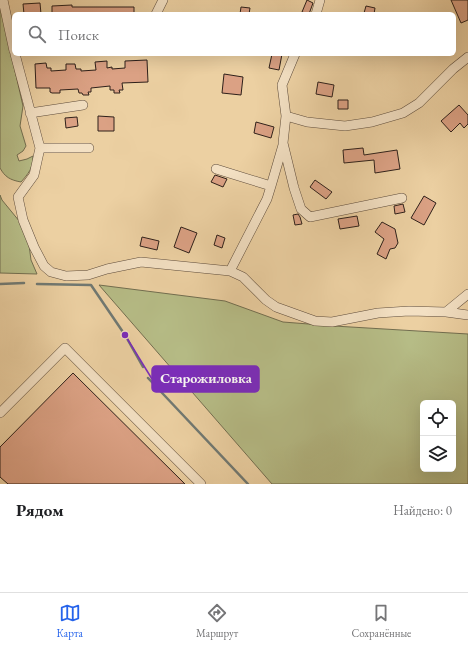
<!DOCTYPE html>
<html lang="ru">
<meta charset="utf-8">
<style>
body{margin:0;font-family:"EB Garamond",serif;background:#f2f2f2;color:#202124}
.controls{position:absolute;right:12px;bottom:12px;display:grid;overflow:hidden;border-radius:6px;box-shadow:0 4px 16px #0002}
.controls button{width:36px;height:36px;display:grid;place-items:center;padding:0;border:0;border-bottom:1px solid #e0e0e0;background:#fff;color:#202124;font:20px sans-serif}
.list{margin:0;padding:0;list-style:none}
h2{display:flex;justify-content:space-between;align-items:center;height:52px;margin:0;padding:0 16px;font-size:17px}
h2 small{font-size:13px;font-weight:400;color:#757577}
.icon{flex:none;width:22px;height:22px;fill:none;stroke:currentColor;stroke-width:2;stroke-linecap:round;stroke-linejoin:round}
.map{position:relative;flex:none;width:468px;height:484px;overflow:hidden}
.search{position:absolute;background:#fff;box-shadow:0 4px 16px #0002;left:12px;right:12px;top:12px;height:44px;display:flex;align-items:center;gap:10px;box-sizing:border-box;padding:0 14px;border-radius:6px;color:#757577;font-size:15px}
.sheet{height:108px;background:#fff}
nav{display:flex;justify-content:space-around;align-items:center;box-sizing:border-box;height:56px;border-top:1px solid #e0e0e0;background:#fff;font-size:11px;color:#757577}
nav a{display:grid;justify-items:center;gap:2px}
nav .on{color:#2563eb}
.map>svg:first-child{display:block}
.green{fill:#b6bc86;stroke:#726e50;fill-rule:evenodd}
.lines{fill:none;stroke-linecap:round;stroke-linejoin:round}
.stream{stroke:#707973;stroke-width:2.5}
.building{fill:#dba184;stroke:#2e201a}
.minor-casing{stroke:#5e4c3c;stroke-width:10}
.minor{stroke:#f3e0c3;stroke-width:9}
.leader{fill:none;stroke:#7b2cbf;stroke-width:1.5}
.callout-dot{fill:#7b2cbf;stroke:#f3e0c3;stroke-width:1.5}
.callout{fill:#7b2cbf;stroke:#7b2cbf;stroke-width:1.5}
.callout-label{font-size:14px;text-anchor:middle;font-weight:bold;fill:#fff}
</style>
<div class="map">
<svg width="468" height="484" viewBox="0 0 468 484">
<rect width="100%" height="100%" fill="#ecd0a2"/>
<filter id="stains"><feTurbulence type="fractalNoise" baseFrequency=".005" numOctaves="4"/><feColorMatrix values="0 0 0 0 .2 0 0 0 0 .09 0 0 0 0 .02 0 0 0 .5 -.17"/></filter>
<radialGradient id="worn" r=".72"><stop offset=".6" stop-color="#630" stop-opacity="0"/><stop offset="1" stop-color="#630" stop-opacity=".3"/></radialGradient>
<path class="green" d="M 0,5 L 23,106 L 20,126 L 26,146 L 23,151 L 17,155 L 19,161 L 27,159 L 33,156 C 34,167 28,174 21,182 C 10,180 5,177 0,168 Z
M 0,195 L 2,200 L 20,222 L 29,245 L 31,260 L 37,274 L 0,273 Z
M 99,285 L 225,301 L 283,322 L 334,326 L 468,334 L 468,484 L 272,484 ZM 423,403 L 453,403 L 453,469 L 423,469 Z"/>
<g class="lines">
<path class="stream" d="M 0,284 L 24,283
M 37,284 L 91,285 L 125,335 L 143,367
M 148,378 L 248,484"/>
</g>
<path class="building" d="M 307,0 L 313,3 L 309,14 L 302,12 Z
M 451,0 L 468,0 L 468,20 L 461,23 Z
M 40,3 L 41,14 L 24,14 L 23,4 Z
M 72,5 L 72,7 L 134,7 L 134,14 L 52,14 L 52,6 Z
M 366,6 L 375,8 L 374,14 L 364,13 Z
M 241,7 L 250,8 L 249,14 L 240,14 Z
M 272,54 L 282,54 L 279,70 L 269,68 Z
M 147,60 L 148,82 L 122,83 L 123,90 L 119,90 L 120,93 L 114,93 L 114,90 L 110,90 L 110,86 L 91,88 L 91,92 L 88,92 L 89,95 L 83,95 L 82,93 L 79,93 L 78,89 L 60,90 L 60,93 L 52,93 L 50,92 L 50,88 L 36,88 L 35,64 L 46,63 L 47,68 L 51,68 L 51,71 L 66,70 L 66,64 L 75,64 L 76,69 L 81,69 L 81,71 L 96,70 L 95,62 L 107,61 L 107,68 L 112,67 L 112,69 L 125,68 L 125,61 Z
M 224,74 L 243,77 L 241,95 L 222,93 Z
M 318,82 L 334,85 L 332,97 L 316,94 Z
M 338,100 L 348,100 L 348,109 L 338,109 Z
M 459,105 L 468,115 L 468,124 L 464,128 L 460,123 L 451,132 L 441,121 Z
M 98,116 L 114,117 L 114,131 L 98,131 Z
M 77,117 L 78,126 L 66,128 L 65,118 Z
M 256,122 L 274,127 L 271,138 L 254,133 Z
M 363,148 L 364,155 L 397,150 L 400,169 L 375,173 L 374,160 L 344,163 L 343,150 Z
M 215,175 L 227,179 L 223,187 L 211,182 Z
M 315,180 L 332,192 L 326,199 L 310,187 Z
M 424,196 L 436,203 L 424,225 L 411,218 Z
M 403,204 L 405,212 L 395,214 L 394,206 Z
M 298,214 L 300,217 L 302,224 L 295,225 L 293,215 Z
M 357,216 L 359,226 L 340,229 L 338,219 Z
M 382,222 L 395,229 L 398,243 L 395,248 L 390,249 L 386,259 L 377,254 L 384,239 L 375,232 Z
M 181,227 L 197,233 L 189,253 L 174,247 Z
M 217,235 L 225,238 L 222,248 L 214,245 Z
M 142,237 L 159,241 L 157,250 L 140,246 Z
M 73,373 L 185,484 L 8,484 L 0,477 L 0,447 Z"/>
<g class="lines">
<defs>
<path id="minor" d="M 3,0 L 14,51
M 156,14 L 163,0
M 316,14 L 320,0
M 15,54 L 40,148 L 34,175 L 18,197 L 23,220 L 34,247 L 44,266 L 51,272 L 66,276 L 88,275 L 107,269 L 141,262 L 230,271 L 243,277 L 266,300 L 276,307 L 315,321 L 332,322 L 378,313 L 409,311 L 446,312 L 468,315
M 295,54 L 282,85 L 286,116 L 283,143 L 294,188 L 301,209 L 310,217 L 402,198
M 30,113 L 83,105
M 286,116 L 307,122 L 345,126 L 372,122 L 403,113 L 419,103 L 453,69 L 468,57
M 40,148 L 89,148
M 216,169 L 271,186 L 283,145
M 230,271 L 267,199 L 271,186
M 446,312 L 468,294
M 0,413 L 65,348 L 201,484"/>
</defs>
<use href="#minor" class="minor-casing"/>
<use href="#minor" class="minor"/>
</g>
<path class="leader" d="M125 335L152 379"/>
<circle class="callout-dot" cx="125" cy="335" r="4"/>
<rect class="callout" x="152" y="366" width="107" height="26" rx="4"/>
<g class="callout-label">
<text x="206" y="383">Старожиловка</text>
</g>
<rect width="100%" height="100%" filter="url(#stains)"/>
<rect width="100%" height="100%" fill="url(#worn)"/>
</svg>
<div class="controls">
<button><svg class="icon" aria-label="locate" viewBox="0 0 24 24"><circle cx="12" cy="12" r="6"/><path d="M12 2v4M12 18v4M2 12h4M18 12h4"/></svg></button>
<button><svg class="icon" aria-label="layers" viewBox="0 0 24 24"><path d="M12 4l9 5-9 5-9-5zM3 14l9 5 9-5"/></svg></button>
</div>
<div class="search"><svg class="icon" aria-label="search" viewBox="0 0 24 24"><circle cx="10" cy="10" r="6"/><path d="M15 15l6 6"/></svg>Поиск</div>
</div>
<section class="sheet">
<h2>Рядом<small>Найдено: 0</small></h2>
<ul class="list">
</ul>
</section>
<nav>
<a class="on"><svg class="icon" aria-label="map" viewBox="0 0 24 24"><path d="M3 6l6-2 6 2 6-2v14l-6 2-6-2-6 2zM9 4v14M15 6v14"/></svg>Карта</a>
<a><svg class="icon" aria-label="directions" viewBox="0 0 24 24"><path d="M12 3l9 9-9 9-9-9zM9 14v-3h6M13 9l2 2-2 2"/></svg>Маршрут</a>
<a><svg class="icon" aria-label="saved" viewBox="0 0 24 24"><path d="M7 4h10v16l-5-4-5 4z"/></svg>Сохранённые</a>
</nav>
